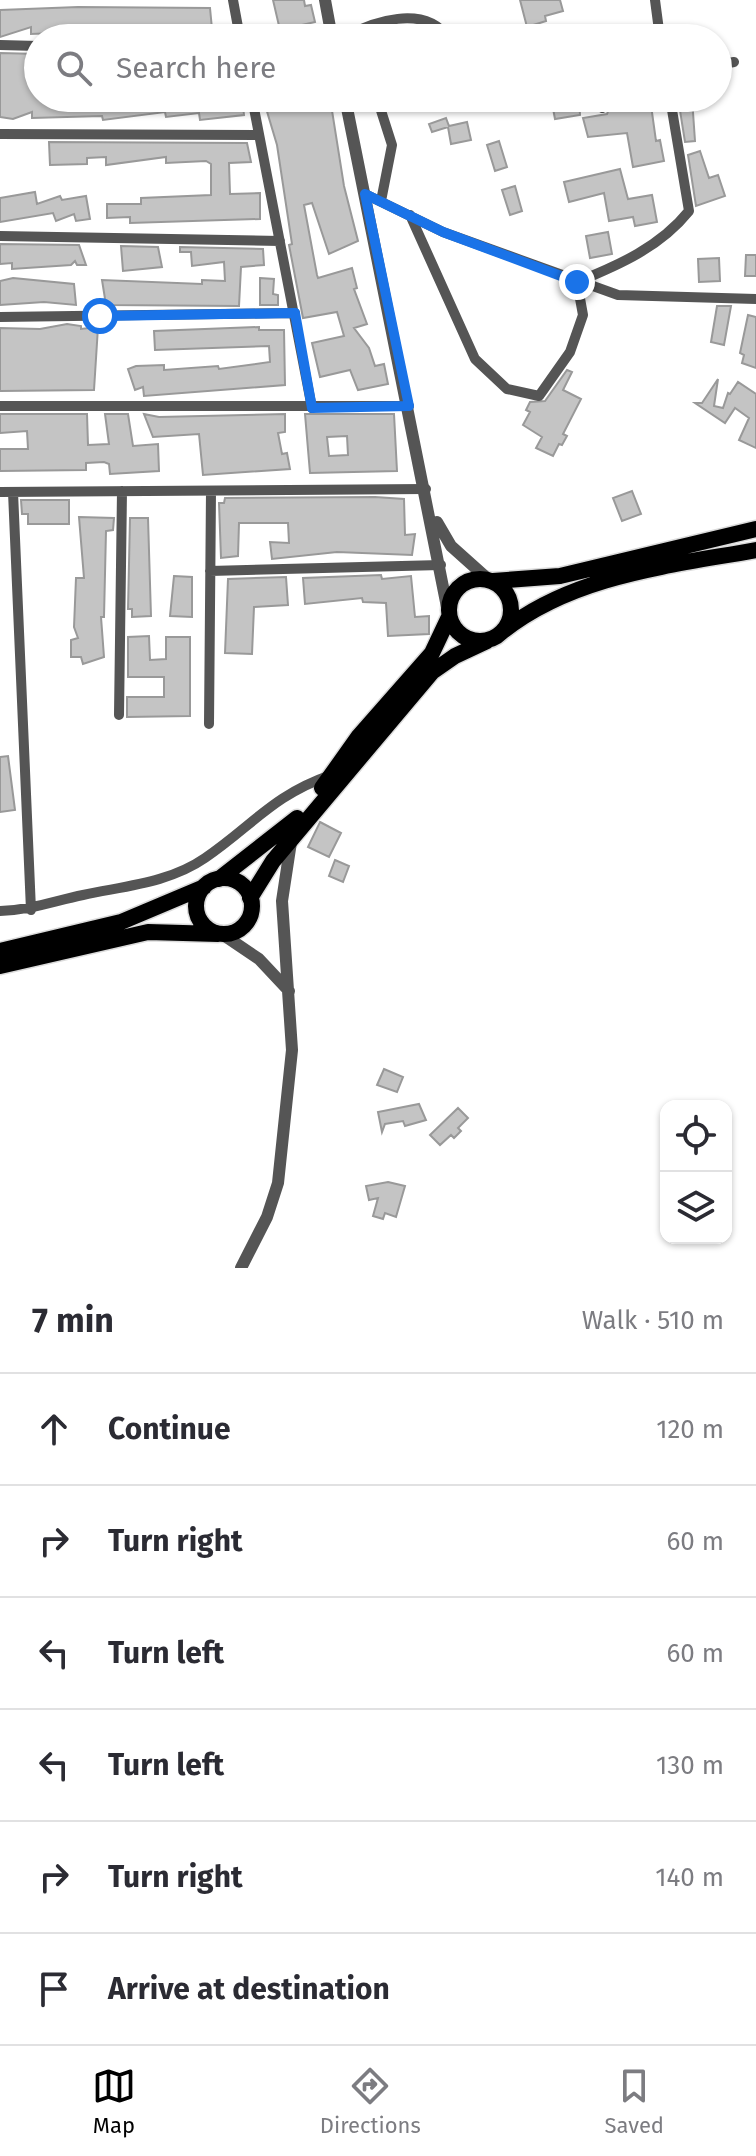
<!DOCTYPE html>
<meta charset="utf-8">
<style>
body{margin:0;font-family:"Fira Sans",sans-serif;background:#f2f2f3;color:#2b2b33}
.controls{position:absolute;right:24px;bottom:24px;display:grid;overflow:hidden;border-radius:16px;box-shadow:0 2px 6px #0004}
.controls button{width:72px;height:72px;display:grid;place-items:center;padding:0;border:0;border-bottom:2px solid #e1e1e2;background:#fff;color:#2b2b33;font:40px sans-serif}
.stop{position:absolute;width:24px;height:24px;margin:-18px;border:6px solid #1a73e8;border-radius:50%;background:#fff}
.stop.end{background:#1a73e8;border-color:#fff;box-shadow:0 2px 8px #0008}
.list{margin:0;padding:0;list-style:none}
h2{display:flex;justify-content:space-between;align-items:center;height:104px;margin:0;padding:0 32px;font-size:34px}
h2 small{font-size:26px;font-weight:400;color:#7c7c81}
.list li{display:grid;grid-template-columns:52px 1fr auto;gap:24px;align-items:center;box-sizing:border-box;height:112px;padding:0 32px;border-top:2px solid #e1e1e2}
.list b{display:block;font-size:30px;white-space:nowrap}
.list em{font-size:26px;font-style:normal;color:#7c7c81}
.icon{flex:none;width:44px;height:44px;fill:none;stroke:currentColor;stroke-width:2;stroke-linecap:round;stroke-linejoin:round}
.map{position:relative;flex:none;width:756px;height:1268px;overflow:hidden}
.search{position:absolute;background:#fff;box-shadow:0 2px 6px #0004;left:24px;right:24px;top:24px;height:88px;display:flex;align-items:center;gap:20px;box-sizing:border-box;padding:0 28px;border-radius:44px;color:#7c7c81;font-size:30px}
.sheet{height:776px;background:#fff}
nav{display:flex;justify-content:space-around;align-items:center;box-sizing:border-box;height:112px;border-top:2px solid #e1e1e2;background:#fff;font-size:22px;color:#7c7c81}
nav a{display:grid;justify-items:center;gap:4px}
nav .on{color:#000}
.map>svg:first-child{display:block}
.building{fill:#c4c4c4;stroke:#999;stroke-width:2;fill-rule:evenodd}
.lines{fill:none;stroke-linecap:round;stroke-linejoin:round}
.trunk-casing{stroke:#dbdbdb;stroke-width:19}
.minor{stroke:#555;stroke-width:10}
.tertiary{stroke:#555;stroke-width:12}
.trunk{stroke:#000;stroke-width:16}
.route{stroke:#1a73e8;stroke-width:10}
</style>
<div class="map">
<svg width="756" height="1268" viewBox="0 0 756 1268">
<rect width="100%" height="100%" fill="#fff"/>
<path class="building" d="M 273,0 L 304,0 L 305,6 L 311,5 L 315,22 L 280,30 Z
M 520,0 L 560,0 L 563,11 L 545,16 L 546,21 L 527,27 Z
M 78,7 L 210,8 L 212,29 L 105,35 L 105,31 L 31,34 L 31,27 L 0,37 L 0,10 Z
M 398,27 L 404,27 L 409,38 L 372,38 Z
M 0,53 L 38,54 L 38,98 L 242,98 L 244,115 L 200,120 L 199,113 L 166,117 L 165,112 L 103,120 L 102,116 L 32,118 L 32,112 L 13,119 L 0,117 Z
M 263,98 L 330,98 L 344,186 L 358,241 L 329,254 L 312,203 L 304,205 L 317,275 L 318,278 L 352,268 L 357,288 L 354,289 L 367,324 L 354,328 L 369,348 L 375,366 L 384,364 L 388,384 L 358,390 L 350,370 L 320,377 L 312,343 L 344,336 L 337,312 L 303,318 L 289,245 L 292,244 L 277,145 Z
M 551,98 L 579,98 L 580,115 L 555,119 Z
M 613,98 L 650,98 L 656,141 L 660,140 L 664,161 L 633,167 L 627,133 L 588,137 L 583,118 L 607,114 Z
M 678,98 L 692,98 L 695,141 L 685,142 Z
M 446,118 L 449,126 L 467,122 L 471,140 L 451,144 L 448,127 L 432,132 L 429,124 Z
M 499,141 L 507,167 L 495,171 L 487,145 Z
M 49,142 L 247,143 L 251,162 L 229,163 L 230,194 L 260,193 L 260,219 L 130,223 L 130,217 L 107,218 L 107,204 L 141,204 L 141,198 L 211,195 L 211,164 L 206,161 L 166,163 L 166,157 L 106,165 L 106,157 L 87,158 L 87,164 L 50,165 Z
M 700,151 L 709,178 L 718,175 L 725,196 L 696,206 L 688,155 Z
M 620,169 L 628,199 L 652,195 L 657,222 L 635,226 L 633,217 L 609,221 L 604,193 L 569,202 L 564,182 Z
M 515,186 L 522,211 L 510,215 L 502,190 Z
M 35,192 L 37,204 L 60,196 L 62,200 L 86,196 L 90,219 L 76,221 L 74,214 L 56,221 L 53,213 L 0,222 L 0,198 Z
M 608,232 L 612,254 L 590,258 L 586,236 Z
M 0,244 L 79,245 L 86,265 L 77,265 L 75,261 L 71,265 L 12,269 L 12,263 L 0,264 Z
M 121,246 L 158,247 L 162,267 L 123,271 Z
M 180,247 L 263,249 L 264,265 L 241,267 L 239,306 L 106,305 L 102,280 L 202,284 L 202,280 L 225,281 L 224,262 L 192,266 L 191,252 L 180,252 Z
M 746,255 L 756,255 L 756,276 L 745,276 Z
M 719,258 L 720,281 L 699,282 L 698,259 Z
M 13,278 L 74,284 L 76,305 L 44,302 L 0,305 L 0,281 Z
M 260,278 L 274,279 L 273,294 L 278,295 L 278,305 L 260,305 Z
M 717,306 L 731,306 L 724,345 L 711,342 Z
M 748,315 L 756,317 L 756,368 L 742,363 L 744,355 L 740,353 Z
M 67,324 L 81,326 L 81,329 L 98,327 L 94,390 L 0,391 L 0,328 L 40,329 Z
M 259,327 L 259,330 L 284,330 L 285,385 L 144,396 L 143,387 L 135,390 L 128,369 L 136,366 L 164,365 L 164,370 L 218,366 L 219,369 L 270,362 L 269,346 L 155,350 L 154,331 Z
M 567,370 L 572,372 L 563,390 L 581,399 L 563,434 L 567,436 L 562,445 L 559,444 L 553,456 L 536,448 L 542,437 L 523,425 L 530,412 L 526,410 L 530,402 L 545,401 Z
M 718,379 L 714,406 L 723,408 L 728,393 L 730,394 L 738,382 L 756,394 L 756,448 L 739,440 L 749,418 L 735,408 L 725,423 L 695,403 L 702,403 Z
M 0,414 L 87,414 L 88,445 L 109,444 L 105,414 L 128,414 L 133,446 L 158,444 L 159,471 L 110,474 L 109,464 L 104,462 L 86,463 L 86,470 L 0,471 L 0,449 L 28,449 L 27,431 L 0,433 Z
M 144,414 L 159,417 L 285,414 L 285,432 L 278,433 L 282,454 L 287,453 L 290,469 L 203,475 L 199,434 L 153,437 Z
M 305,414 L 394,414 L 397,471 L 310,473 ZM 347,436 L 348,455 L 329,456 L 327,437 Z
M 632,491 L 641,514 L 622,521 L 613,498 Z
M 375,497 L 404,499 L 405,535 L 415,534 L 412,555 L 337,552 L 272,559 L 270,542 L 289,543 L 288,523 L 239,523 L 238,556 L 221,558 L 219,503 L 224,503 L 225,498 Z
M 21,500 L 69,500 L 69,524 L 28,524 L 28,514 L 22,514 Z
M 79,517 L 114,518 L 113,530 L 106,531 L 104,617 L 101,617 L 104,657 L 83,664 L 81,657 L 71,657 L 71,640 L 78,638 L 74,627 L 76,578 L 84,578 Z
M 130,518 L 148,518 L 151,616 L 132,617 L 132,609 L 128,609 Z
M 381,575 L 382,579 L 411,576 L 415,617 L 429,616 L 429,634 L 388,636 L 386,603 L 363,602 L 362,598 L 305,604 L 303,578 Z
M 174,576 L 192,577 L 192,617 L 170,616 Z
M 286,577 L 288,605 L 254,607 L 252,654 L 225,653 L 228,579 Z
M 149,636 L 150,660 L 166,659 L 166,637 L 190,637 L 190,716 L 127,717 L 127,697 L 164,697 L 164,677 L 128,677 L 128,637 Z
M 8,756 L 15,810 L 0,812 L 0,757 Z
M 320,822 L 341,833 L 329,857 L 308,847 Z
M 335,860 L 349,866 L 343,882 L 329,876 Z
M 384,1069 L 403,1077 L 397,1092 L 377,1085 Z
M 419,1104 L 426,1120 L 405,1126 L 403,1121 L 385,1124 L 382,1132 L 378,1112 Z
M 458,1108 L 468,1118 L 458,1128 L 461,1131 L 454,1138 L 451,1135 L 440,1145 L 430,1135 Z
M 388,1182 L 405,1186 L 396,1217 L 385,1213 L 383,1219 L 373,1216 L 378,1198 L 369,1200 L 366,1186 Z"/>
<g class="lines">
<defs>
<path id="trunk" d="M449 610a31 31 0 1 1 62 0a31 31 0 1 1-62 0Z
M 493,581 L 560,576 L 756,529
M 503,631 C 574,575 669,566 756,550
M 322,788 L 359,736 L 432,653 L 449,617
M196 906a28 28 0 1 1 56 0a28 28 0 1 1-56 0Z
M 219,879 L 297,818
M 250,898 L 273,861 L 432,672 L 455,656 L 487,641
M 0,951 L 121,922 L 204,887
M 0,966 L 148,932 L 218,934"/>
</defs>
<use href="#trunk" class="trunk-casing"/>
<path class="minor" d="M 233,0 L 240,38
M 655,0 L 660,38
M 343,38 C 372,21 425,4 448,38
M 0,45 L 38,46
M 718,65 L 734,62
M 252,98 L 312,408
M 377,98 L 392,145 L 381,201
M 602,108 L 605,98
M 0,134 L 259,135
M 365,194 L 443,232 L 618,295 L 756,299
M 410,215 L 475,359 L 507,389 L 539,396 L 570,352 L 583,315 L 577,282 C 619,265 660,247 689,211 L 670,98
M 0,236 L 280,241
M 0,317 L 295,313
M 0,406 L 409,406
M 0,492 L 426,489
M 13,492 L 31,910
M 210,571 L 441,565
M 119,715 L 122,491
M 209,724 L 211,491
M 0,911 C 30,910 54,901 83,895 C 124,886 169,883 205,858 C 252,826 273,795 331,775"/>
<path class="tertiary" d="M 325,0 L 332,38
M 345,98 L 448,612
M 437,522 L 451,546 L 489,580
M 222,934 L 259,959 L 289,991
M 241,1268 L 267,1217 L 278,1183 L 292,1050 L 282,901 L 291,842"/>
<use href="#trunk" class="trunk"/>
</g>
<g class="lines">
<path class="route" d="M 100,316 L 295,313 L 312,408 L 409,406 L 365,194 L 443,232 L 577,282"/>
</g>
</svg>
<div class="controls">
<button><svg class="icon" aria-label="locate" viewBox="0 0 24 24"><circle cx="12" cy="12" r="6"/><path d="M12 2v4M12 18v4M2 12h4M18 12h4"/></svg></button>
<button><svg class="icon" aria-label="layers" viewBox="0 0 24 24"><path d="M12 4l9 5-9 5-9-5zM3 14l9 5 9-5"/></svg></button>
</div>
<div class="stop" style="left:100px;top:316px"></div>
<div class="stop end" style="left:577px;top:282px"></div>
<div class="search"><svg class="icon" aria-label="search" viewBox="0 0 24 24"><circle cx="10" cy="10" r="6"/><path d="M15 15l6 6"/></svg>Search here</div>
</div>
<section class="sheet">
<h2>7 min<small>Walk · 510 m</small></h2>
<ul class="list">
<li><svg class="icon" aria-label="ahead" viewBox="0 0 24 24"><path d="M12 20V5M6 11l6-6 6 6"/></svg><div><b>Continue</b></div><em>120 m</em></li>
<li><svg class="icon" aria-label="right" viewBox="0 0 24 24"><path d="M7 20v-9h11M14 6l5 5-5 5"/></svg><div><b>Turn right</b></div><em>60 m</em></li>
<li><svg class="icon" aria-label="left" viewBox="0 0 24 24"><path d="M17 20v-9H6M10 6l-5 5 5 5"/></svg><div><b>Turn left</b></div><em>60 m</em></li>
<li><svg class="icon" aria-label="left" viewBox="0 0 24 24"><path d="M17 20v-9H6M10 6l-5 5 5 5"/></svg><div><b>Turn left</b></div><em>130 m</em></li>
<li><svg class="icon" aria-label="right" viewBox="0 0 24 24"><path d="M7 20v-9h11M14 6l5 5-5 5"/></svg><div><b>Turn right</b></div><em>140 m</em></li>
<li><svg class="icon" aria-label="arrive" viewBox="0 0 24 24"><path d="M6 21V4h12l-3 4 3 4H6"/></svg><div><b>Arrive at destination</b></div></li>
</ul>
</section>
<nav>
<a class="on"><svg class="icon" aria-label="map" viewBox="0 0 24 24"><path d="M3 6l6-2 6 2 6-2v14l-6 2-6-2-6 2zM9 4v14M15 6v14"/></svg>Map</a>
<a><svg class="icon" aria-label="directions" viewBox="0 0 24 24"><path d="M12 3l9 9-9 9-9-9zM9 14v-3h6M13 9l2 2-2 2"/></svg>Directions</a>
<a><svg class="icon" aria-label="saved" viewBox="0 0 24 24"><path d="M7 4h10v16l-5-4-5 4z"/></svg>Saved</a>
</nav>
